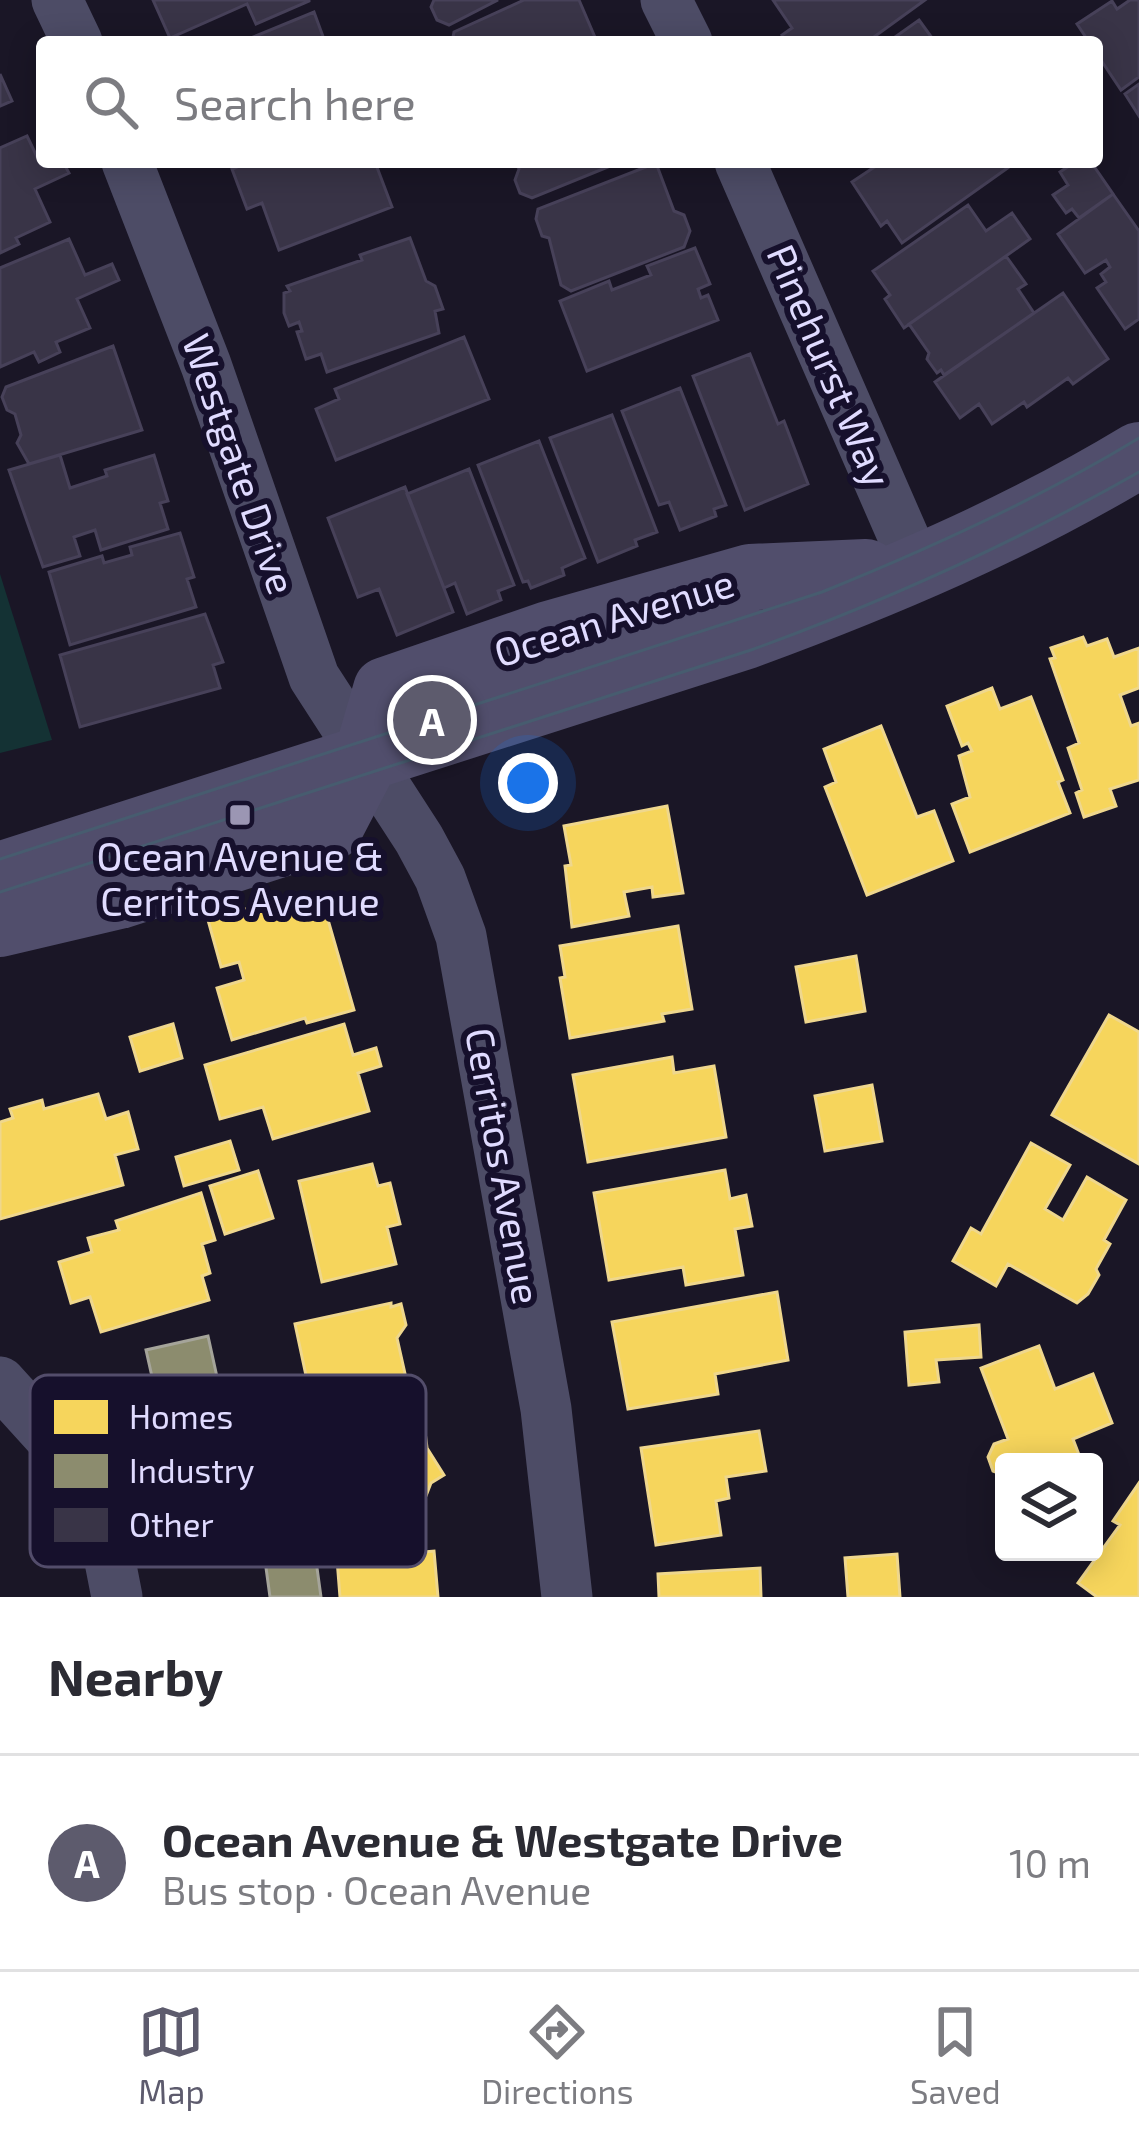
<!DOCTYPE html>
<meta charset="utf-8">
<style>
body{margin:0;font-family:"Exo 2",sans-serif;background:#f2f2f3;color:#2b2b33}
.controls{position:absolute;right:36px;bottom:36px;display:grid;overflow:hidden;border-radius:12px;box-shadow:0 6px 30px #0003}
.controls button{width:108px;height:108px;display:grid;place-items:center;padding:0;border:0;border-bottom:3px solid #e1e1e2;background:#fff;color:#2b2b33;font:60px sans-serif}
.you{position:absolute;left:528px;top:783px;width:42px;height:42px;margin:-30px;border:9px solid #fff;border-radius:50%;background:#1a73e8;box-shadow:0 0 0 18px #1a73e833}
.badge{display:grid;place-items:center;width:78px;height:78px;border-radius:50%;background:#5d5b6d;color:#fff;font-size:39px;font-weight:700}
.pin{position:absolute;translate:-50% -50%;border:6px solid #fff;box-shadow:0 3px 12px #0006}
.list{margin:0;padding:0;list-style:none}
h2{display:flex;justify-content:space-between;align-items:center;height:156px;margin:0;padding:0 48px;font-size:51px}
h2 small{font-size:39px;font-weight:400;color:#7c7c81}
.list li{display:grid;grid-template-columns:78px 1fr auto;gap:36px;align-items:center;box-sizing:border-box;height:216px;padding:0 48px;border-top:3px solid #e1e1e2}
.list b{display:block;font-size:45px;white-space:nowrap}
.list p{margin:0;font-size:39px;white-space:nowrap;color:#7c7c81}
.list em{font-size:39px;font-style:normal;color:#7c7c81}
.icon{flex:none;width:66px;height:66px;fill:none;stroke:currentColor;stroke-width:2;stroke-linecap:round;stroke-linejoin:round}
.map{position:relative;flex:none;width:1139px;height:1597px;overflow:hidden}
.search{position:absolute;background:#fff;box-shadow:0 6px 30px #0003;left:36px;right:36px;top:36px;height:132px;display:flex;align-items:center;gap:30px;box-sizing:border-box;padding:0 42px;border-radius:12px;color:#7c7c81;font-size:45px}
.sheet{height:372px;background:#fff}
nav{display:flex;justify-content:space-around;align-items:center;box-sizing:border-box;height:168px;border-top:3px solid #e1e1e2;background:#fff;font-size:33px;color:#7c7c81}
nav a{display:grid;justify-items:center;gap:6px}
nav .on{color:#5d5b6d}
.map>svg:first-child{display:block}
.green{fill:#143234}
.homes{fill:#f6d55c;stroke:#efd78d;stroke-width:3}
.industry{fill:#8c8c6e;stroke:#a5a49a;stroke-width:3}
.building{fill:#393447;stroke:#474159;stroke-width:3}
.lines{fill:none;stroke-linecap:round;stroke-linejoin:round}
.minor{stroke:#4d4c66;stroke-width:51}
.secondary{stroke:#514e6c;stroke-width:66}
.tram{stroke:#475c6f;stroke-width:3}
.poi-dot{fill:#9b96b3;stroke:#16102c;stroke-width:4.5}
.labels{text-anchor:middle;stroke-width:12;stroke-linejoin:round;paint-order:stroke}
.street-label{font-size:39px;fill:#e0dbff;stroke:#16102c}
.poi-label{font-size:39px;fill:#e0dbff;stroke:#16102c}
.key{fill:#16102c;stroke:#534d6b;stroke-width:3}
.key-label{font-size:33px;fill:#e0dbff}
</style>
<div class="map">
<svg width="1139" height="1597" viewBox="0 0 1139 1597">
<rect width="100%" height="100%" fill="#1a1626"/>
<path class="green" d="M 0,574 L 52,740 L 0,753 Z"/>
<path class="homes" d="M 1083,637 L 1087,646 L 1107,639 L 1114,657 L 1139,648 L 1139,688 L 1120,695 L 1131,726 L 1139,723 L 1139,780 L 1110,789 L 1116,806 L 1084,817 L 1076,793 L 1082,790 L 1068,748 L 1079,743 L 1050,659 L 1055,658 L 1051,648 Z
M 992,688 L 1000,709 L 1031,697 L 1063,780 L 1058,782 L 1070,813 L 970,852 L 952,804 L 970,797 L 959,756 L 972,751 L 968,743 L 962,746 L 947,706 Z
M 881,726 L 917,817 L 934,811 L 953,861 L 867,895 L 825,787 L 836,782 L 824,749 Z
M 667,806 L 683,893 L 653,897 L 652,887 L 624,892 L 629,916 L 572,927 L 565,866 L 571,865 L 564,826 Z
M 322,899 L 354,1010 L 307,1023 L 305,1018 L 232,1040 L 217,988 L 244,980 L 239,962 L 221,967 L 208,920 L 274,901 L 277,913 Z
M 678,926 L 692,1009 L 662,1014 L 664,1021 L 570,1038 L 560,978 L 565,977 L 560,946 Z
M 856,956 L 865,1011 L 806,1022 L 796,967 Z
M 1109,1015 L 1139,1032 L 1139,1164 L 1052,1115 Z
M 173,1024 L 182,1058 L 140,1071 L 130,1037 Z
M 344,1024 L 353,1055 L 376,1048 L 381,1066 L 358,1073 L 369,1111 L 273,1139 L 263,1107 L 220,1119 L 205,1065 Z
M 672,1057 L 674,1073 L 714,1066 L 726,1137 L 588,1162 L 573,1075 Z
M 872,1085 L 882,1141 L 825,1151 L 815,1096 Z
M 98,1094 L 106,1119 L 128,1112 L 138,1149 L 115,1155 L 123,1185 L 0,1219 L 0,1122 L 13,1118 L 10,1109 L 42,1100 L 44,1109 Z
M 230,1141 L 239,1170 L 184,1186 L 176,1157 Z
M 1031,1143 L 1070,1165 L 1045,1209 L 1063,1220 L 1087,1177 L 1126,1200 L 1104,1240 L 1110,1244 L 1096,1269 L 1099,1275 L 1088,1294 L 1077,1303 L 1008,1264 L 996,1286 L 953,1261 L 971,1228 L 981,1234 Z
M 372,1164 L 378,1186 L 390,1183 L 400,1224 L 387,1227 L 396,1264 L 322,1282 L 299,1181 Z
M 725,1170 L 730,1199 L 746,1195 L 752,1226 L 735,1229 L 743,1275 L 686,1285 L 683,1267 L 609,1280 L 594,1193 Z
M 258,1171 L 273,1218 L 225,1234 L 210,1186 Z
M 201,1193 L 215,1240 L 202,1244 L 210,1273 L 202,1276 L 209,1300 L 101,1332 L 90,1297 L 71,1303 L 59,1262 L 92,1252 L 88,1238 L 119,1230 L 116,1221 Z
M 777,1292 L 788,1360 L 715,1374 L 718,1394 L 628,1409 L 612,1322 Z
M 391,1303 L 391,1307 L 401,1304 L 406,1325 L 397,1338 L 406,1378 L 311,1399 L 295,1324 Z
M 979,1325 L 981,1357 L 936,1360 L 939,1382 L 909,1385 L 905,1332 Z
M 1039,1346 L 1055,1389 L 1093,1374 L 1112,1423 L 1073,1439 L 1081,1460 L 1004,1462 L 1004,1475 L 993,1471 L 988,1457 L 994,1444 L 1008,1439 L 981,1368 Z
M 424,1423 L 427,1448 L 444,1475 L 431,1483 L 422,1506 L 341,1516 L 339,1496 L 315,1498 L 309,1436 Z
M 759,1431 L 766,1471 L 726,1477 L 729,1498 L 716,1501 L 721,1535 L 656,1545 L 641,1448 Z
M 1139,1483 L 1139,1597 L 1097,1597 L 1078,1583 L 1120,1525 L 1113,1521 Z
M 434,1551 L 438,1597 L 340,1597 L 337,1559 Z
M 897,1554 L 900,1597 L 848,1597 L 845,1558 Z
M 760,1568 L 761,1597 L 659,1597 L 658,1574 Z"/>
<path class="industry" d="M 208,1336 L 219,1386 L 157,1399 L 146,1350 Z
M 314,1546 L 321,1597 L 270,1597 L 264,1553 Z"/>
<path class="building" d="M 153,0 L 309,0 L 309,1 L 256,24 L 247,4 L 170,38 Z
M 434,0 L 498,0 L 449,25 L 437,20 L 431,7 Z
M 524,0 L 579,0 L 597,42 L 452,42 L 454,32 Z
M 773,0 L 925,0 L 867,42 L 787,42 L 782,35 L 792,28 Z
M 1130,0 L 1139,0 L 1139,77 L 1121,90 L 1097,54 L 1097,42 L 1089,42 L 1077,24 L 1112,1 L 1117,9 Z
M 314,12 L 325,42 L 241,42 Z
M 919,20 L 935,42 L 888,42 Z
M 0,74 L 12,101 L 0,106 Z
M 1139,84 L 1139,116 L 1125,94 Z
M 27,136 L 41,165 L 63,162 L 69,173 L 35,189 L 50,222 L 16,238 L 19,244 L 0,253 L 0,148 Z
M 250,162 L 375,162 L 392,207 L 279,250 L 262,203 L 247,209 L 232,169 Z
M 516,162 L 620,162 L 532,198 L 520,193 L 515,180 L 519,169 Z
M 882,162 L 1016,162 L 902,243 L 887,221 L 881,226 L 852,182 Z
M 1075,162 L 1091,162 L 1113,194 L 1079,218 L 1072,209 L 1066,213 L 1053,195 L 1068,185 L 1060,172 Z
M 656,163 L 674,211 L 684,215 L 690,231 L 684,247 L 571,291 L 561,285 L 549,238 L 542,236 L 536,219 L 538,209 Z
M 1113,194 L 1139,231 L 1139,319 L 1125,329 L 1097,288 L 1106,282 L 1101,274 L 1110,267 L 1106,260 L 1085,273 L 1058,234 Z
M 968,205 L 986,231 L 1012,213 L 1030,239 L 904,328 L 885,299 L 890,295 L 873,271 Z
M 410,238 L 426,281 L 435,286 L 443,309 L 435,311 L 439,333 L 327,372 L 321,354 L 306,359 L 297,332 L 302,331 L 299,322 L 289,326 L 284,313 L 284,293 L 290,291 L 287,286 L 362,260 L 360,255 Z
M 69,239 L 85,275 L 112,264 L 119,280 L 77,299 L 90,328 L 56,342 L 60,352 L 39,362 L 34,352 L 0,367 L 0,268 Z
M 695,248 L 710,284 L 698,289 L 701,298 L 708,295 L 718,320 L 587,371 L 560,301 L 609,281 L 612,290 L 651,275 L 647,266 Z
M 1006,256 L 1026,284 L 1018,289 L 1034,313 L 944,375 L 941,370 L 937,373 L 927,359 L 929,353 L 909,324 Z
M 1063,293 L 1108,359 L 1073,384 L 1068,378 L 1027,407 L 1024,402 L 992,424 L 979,404 L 960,418 L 935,382 Z
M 464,337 L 489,399 L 336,460 L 316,409 L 339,399 L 335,389 Z
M 113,346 L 142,430 L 29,464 L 17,443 L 21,435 L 15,414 L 7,410 L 2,397 L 6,387 Z
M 750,354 L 778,424 L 784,421 L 808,484 L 745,510 L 693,376 Z
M 680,388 L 726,505 L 714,509 L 716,516 L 680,530 L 669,502 L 659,505 L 622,411 Z
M 612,415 L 657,532 L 635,540 L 637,546 L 598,562 L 550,438 Z
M 539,441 L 585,558 L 562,568 L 564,575 L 531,588 L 528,581 L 523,582 L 478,465 Z
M 60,455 L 70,488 L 107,476 L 105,470 L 154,455 L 168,501 L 160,503 L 168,529 L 101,550 L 95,530 L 74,537 L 80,556 L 43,567 L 9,470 Z
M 469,469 L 514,585 L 498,591 L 501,600 L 467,614 L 455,583 L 444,588 L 407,494 Z
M 405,487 L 453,612 L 397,635 L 379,589 L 358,597 L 328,518 Z
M 180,533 L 194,577 L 187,579 L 196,607 L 70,645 L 49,572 L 102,556 L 104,563 L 132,555 L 130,547 Z
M 205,614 L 223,662 L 213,665 L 220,688 L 80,727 L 60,655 Z"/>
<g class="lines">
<path class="minor" d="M 57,0 L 77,42
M 666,0 L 687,42
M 127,162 L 206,365 L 314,677 L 419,839 L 440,878 L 461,936 L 546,1409 L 567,1597
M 740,162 L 918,570
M 0,1382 L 59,1447 L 109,1556 L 117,1597"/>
<path class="secondary" d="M 0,875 L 746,636 C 882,586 1015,530 1139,455
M 0,924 L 119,896 L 330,828 L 366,759 L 386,690 L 549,634 L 750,577 L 866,572"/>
<path class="tram" d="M 0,859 L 822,592 C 931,548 1039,499 1139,438
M 0,892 L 751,650 C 886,601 1014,543 1139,472"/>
</g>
<rect class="poi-dot" x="228" y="803" width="24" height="24" rx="6"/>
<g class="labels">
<g class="street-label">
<text transform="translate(829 366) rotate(67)" y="14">Pinehurst Way</text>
<text transform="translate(239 464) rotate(71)" y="14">Westgate Drive</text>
<text transform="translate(614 618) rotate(-17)" y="14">Ocean Avenue</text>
<text transform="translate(503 1166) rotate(80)" y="14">Cerritos Avenue</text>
</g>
<g class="poi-label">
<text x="240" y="871">Ocean Avenue &amp;<tspan x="240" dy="45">Cerritos Avenue</tspan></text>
</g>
</g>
<rect x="30" y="1375" width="396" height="192" rx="18" class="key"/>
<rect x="54" y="1400" width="54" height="34" fill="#f6d55c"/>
<rect x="54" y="1454" width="54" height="34" fill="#8c8c6e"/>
<rect x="54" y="1508" width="54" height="34" fill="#393447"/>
<g class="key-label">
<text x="129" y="1429">Homes</text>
<text x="129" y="1483">Industry</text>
<text x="129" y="1537">Other</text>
</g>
</svg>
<div class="controls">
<button><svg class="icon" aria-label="layers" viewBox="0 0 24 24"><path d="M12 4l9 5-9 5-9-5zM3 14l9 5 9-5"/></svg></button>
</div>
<div class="you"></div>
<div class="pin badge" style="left:432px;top:720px">A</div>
<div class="search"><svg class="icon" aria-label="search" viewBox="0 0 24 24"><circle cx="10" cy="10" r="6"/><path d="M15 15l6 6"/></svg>Search here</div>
</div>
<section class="sheet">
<h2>Nearby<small></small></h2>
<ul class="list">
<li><span class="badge">A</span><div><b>Ocean Avenue &amp; Westgate Drive</b><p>Bus stop · Ocean Avenue</p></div><em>10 m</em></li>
</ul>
</section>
<nav>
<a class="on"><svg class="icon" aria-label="map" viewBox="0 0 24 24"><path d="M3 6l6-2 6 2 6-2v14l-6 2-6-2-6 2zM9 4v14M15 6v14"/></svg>Map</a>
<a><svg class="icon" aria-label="directions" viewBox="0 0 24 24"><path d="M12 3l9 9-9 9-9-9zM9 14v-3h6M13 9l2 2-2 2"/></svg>Directions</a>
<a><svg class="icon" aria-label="saved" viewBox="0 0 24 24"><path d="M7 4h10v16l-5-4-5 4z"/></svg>Saved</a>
</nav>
